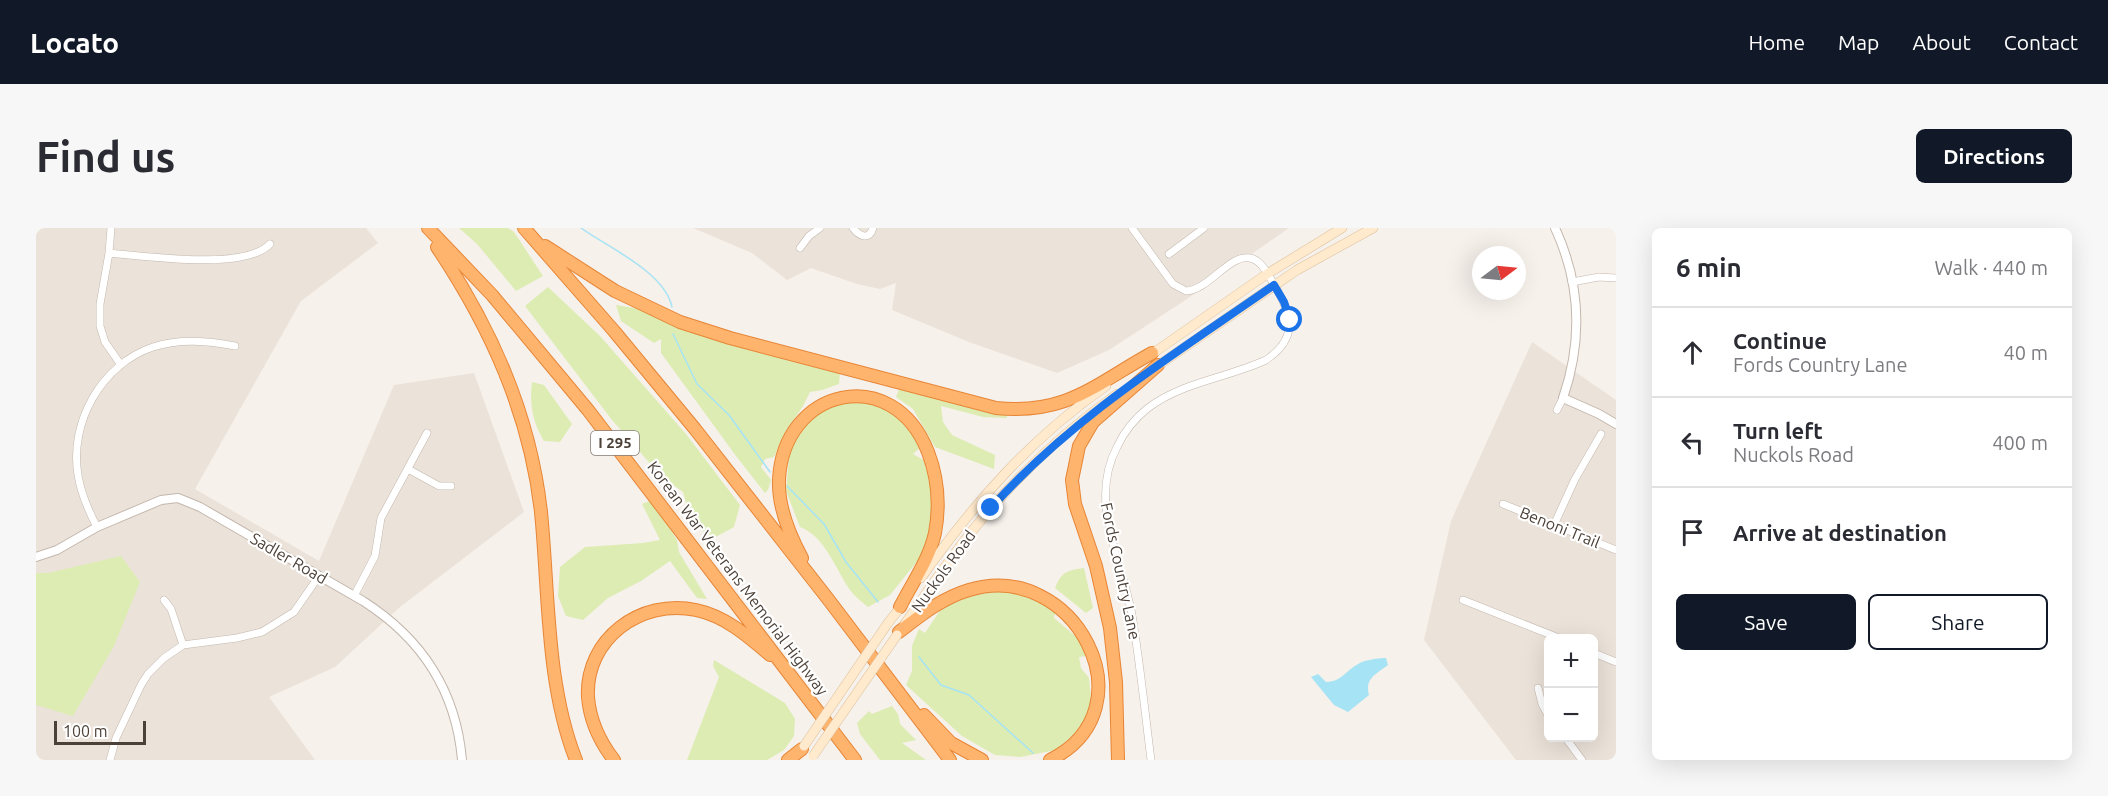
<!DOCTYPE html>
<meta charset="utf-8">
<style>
body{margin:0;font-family:Ubuntu,sans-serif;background:#f7f7f7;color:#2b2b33}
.controls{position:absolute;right:18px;bottom:18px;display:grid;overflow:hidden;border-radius:9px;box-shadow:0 6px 24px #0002}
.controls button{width:54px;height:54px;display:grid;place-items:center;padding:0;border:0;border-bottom:2px solid #e1e1e2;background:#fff;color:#2b2b33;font:30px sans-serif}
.compass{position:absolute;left:1436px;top:18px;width:54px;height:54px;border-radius:50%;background:#fff;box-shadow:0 6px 24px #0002;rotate:74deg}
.scale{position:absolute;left:18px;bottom:15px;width:92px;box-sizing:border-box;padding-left:6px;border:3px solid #4c4138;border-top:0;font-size:16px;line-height:21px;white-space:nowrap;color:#4c4138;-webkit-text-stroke:4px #fff;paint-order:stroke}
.stop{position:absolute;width:18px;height:18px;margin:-14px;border:4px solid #1a73e8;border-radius:50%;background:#fff}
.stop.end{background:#1a73e8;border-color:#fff;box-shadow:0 2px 6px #0008}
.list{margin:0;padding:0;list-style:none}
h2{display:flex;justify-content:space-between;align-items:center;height:78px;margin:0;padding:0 24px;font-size:26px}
h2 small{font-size:20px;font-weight:400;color:#7c7c81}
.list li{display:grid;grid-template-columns:39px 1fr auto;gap:18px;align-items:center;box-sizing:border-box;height:90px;padding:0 24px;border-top:2px solid #e1e1e2}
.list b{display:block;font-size:22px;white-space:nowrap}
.list p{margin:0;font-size:20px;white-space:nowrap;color:#7c7c81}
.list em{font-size:20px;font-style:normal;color:#7c7c81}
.actions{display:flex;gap:12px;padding:18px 24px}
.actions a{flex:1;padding:14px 0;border:2px solid #111827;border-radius:9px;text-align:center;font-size:21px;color:#111827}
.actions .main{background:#111827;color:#fff}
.icon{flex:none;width:33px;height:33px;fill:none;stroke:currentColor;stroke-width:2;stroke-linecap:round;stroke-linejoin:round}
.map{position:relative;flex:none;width:1580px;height:532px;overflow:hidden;border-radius:9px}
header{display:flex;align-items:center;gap:36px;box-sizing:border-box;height:84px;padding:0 30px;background:#111827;color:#fff}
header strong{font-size:28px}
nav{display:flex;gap:33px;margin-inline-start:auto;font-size:21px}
.intro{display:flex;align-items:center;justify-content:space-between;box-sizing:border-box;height:144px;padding:0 36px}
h1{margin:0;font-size:42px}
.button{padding:15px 27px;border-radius:9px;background:#111827;color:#fff;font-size:21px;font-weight:700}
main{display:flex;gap:36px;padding:0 36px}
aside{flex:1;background:#fff;border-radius:9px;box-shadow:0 6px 24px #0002}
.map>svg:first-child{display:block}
.residential{fill:#ebe2d9;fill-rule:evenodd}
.green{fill:#ddecb3}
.water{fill:#a6e3f5}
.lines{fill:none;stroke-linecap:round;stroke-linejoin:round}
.stream{stroke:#a6e3f5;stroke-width:1.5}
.minor-casing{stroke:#c3b7ad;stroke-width:8}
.tertiary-casing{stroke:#c3b7ad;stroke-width:10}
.secondary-casing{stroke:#dcbf9b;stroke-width:10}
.motorway-casing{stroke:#e78535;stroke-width:14}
.minor{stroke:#fff;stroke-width:7}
.tertiary{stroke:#fff;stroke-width:8}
.secondary{stroke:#ffeacd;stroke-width:9}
.motorway{stroke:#ffb46e;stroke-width:12}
.secondary-bridge-casing{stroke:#dcbf9b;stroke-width:10;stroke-linecap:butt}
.secondary-bridge{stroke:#ffeacd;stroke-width:9}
.route{stroke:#1a73e8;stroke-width:8}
.labels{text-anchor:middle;stroke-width:4.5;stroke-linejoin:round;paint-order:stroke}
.shield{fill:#fff;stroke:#827a74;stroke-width:1.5}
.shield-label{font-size:15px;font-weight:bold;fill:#4c4138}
.street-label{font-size:16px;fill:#4c4138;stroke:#fff}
</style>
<header>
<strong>Locato</strong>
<nav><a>Home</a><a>Map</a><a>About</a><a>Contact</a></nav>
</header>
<div class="intro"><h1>Find us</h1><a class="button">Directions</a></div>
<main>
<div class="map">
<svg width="1580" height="532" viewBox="0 0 1580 532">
<rect width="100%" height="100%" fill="#f6f1eb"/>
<path class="residential" d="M 0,0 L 330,0 L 342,15 L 265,73 L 159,261 L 283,333 L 358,157 L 438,145 L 488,284 L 364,379 L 299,439 L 233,469 L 279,532 L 0,532 Z
M 657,0 L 1253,0 L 1151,71 L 1073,122 L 1021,145 L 933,114 L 856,82 L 860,55 L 844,61 L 821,56 L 775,40 L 751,52 L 716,25 Z
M 1496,114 L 1580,172 L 1580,532 L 1480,532 L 1388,412 L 1415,293 ZM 1512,410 L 1558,410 L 1558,509 L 1512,509 Z"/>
<path class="green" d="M 423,0 L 472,0 L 478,4 L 507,48 L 480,63 L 441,16 Z
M 512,59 L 564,108 L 650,206 L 704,277 L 698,299 L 674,312 L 654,288 L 647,264 L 625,248 L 576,192 L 489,78 Z
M 580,77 L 598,80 L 680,111 L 804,145 L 803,156 L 786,162 L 774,164 L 767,178 L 750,203 L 738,229 L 729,231 L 725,239 L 735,252 L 732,262 L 729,265 L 700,228 L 625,125 L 625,111 L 618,115 L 585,93 Z
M 496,154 L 508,157 L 536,196 L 524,214 L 508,213 C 497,195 493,176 496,154 Z
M 864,159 L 970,184 L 971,190 L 947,189 L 905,178 L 907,194 L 916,207 L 959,227 L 958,241 L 899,219 L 877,181 L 860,169 Z
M 808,171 L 833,173 L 866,190 L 885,219 L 877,226 L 891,234 L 898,267 L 894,302 L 883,331 L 854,367 L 832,379 C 826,374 819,369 814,362 C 800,342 789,308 764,299 L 750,263 L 753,228 L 762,200 L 779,185 Z
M 616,272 L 641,312 L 643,324 L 671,371 L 661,370 L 634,333 L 605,353 L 572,370 L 547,392 L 530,388 L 522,368 L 524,339 L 549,319 L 607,315 L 624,312 L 606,276 Z
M 85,328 L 104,354 L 78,418 L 37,488 L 0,477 L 0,345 L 12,345 Z
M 1048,340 L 1057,380 L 1050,385 L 1019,360 C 1025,344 1032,342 1048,340 Z
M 959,363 L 998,368 L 1020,381 L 1018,390 L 1050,417 L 1051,428 L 1043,429 L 1045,440 L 1053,450 L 1056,481 L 1040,504 L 1020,522 L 984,529 L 959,527 L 926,508 L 870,457 L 876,443 L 876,418 L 883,401 L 889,405 L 905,381 L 927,370 Z
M 678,432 L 749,475 L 759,491 L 758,508 L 748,522 L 731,532 L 651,532 L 683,449 L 677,438 Z
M 856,478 L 862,486 L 864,496 L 880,512 L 866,515 L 890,532 L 844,532 L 824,506 L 821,495 L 833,483 L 836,486 Z"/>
<path class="water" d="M 1347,430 L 1350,430 L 1352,437 C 1339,447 1329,450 1333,467 L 1312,484 L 1298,477 L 1275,449 L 1282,446 L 1290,454 C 1304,454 1308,445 1319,438 C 1327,432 1337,431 1347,430 Z"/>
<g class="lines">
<path class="stream" d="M 545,0 C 571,19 629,44 636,79
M 637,106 L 661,156 L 693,187 L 734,244
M 751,258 L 788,296 L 810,334 L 842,374
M 883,429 L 905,457 L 933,467 L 997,525"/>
<defs>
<path id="minor" d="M 75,0 L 73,25 L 64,76 L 64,98 L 69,114 L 85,137
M 817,0 C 823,8 833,13 837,0
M 1096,0 L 1137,56 L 1150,63 C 1173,62 1193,26 1214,30 C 1225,32 1231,45 1236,53 C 1255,84 1265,108 1230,132 C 1191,150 1146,154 1112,180 C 1098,191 1088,204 1081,219 C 1052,274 1086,332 1096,387 C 1104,435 1109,484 1115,532
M 764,20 L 773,8 L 784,0
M 73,25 C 109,28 209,43 234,16
M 1133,26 L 1168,0
M 1536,54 L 1563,49 L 1580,50
M 1521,182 L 1527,170
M 372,241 L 403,258 L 415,258
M 1467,276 L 1580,322
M 1518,297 L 1539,251 L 1565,206
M 61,299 C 52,282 45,266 42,247 C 33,194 66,136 117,119 C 145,110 172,113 199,118
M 318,368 L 339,328 L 345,290 L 391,205
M 128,372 L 135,381 L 147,417
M 1427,372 L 1523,410
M 1558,425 L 1580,434
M 1502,460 L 1506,476 L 1512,487
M 1529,509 L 1546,532
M 74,532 L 80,510 L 105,457 L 112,446 L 128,430 L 147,417 L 201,410 L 226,404 L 258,384 L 283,348"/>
<path id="tertiary" d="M 1519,0 C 1545,56 1547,112 1527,170 L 1563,186 L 1580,196
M 0,329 L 21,322 L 61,299 L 125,272 L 142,270 L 164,279 L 327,373 C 385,410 420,462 426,532"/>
<path id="secondary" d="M 1113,128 L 1231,46 L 1306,0
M 1117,141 L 1261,42 L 1337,0
M 885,350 C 938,275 994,211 1070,158
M 852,395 L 867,376
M 868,397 C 892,363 915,328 941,297 C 982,247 1029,203 1081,166"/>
<path id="motorway" d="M 392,0 L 456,67 L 552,182 L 819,532
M 488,0 L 578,103 L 659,201 L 792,371 L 914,532
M 509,18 L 579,63 L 644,94 L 694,110 L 960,180 C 1031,187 1058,157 1116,125
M 401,19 C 455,100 494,186 505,284 C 513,365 510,457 540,532
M 766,330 C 753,306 742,279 743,252 C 747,160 857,134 892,224 C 902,250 904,278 899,305 C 893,332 876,355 864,379
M 863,404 C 885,387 906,370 933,362 C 1037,330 1118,480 1014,532
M 888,487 L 915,515 L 946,532
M 578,532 C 564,514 554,493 552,469 C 549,411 605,370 660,382 C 689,388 712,408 734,427
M 752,532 L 766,521
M 1082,532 L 1080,454 L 1074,400 L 1060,338 L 1039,276 L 1036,252 L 1043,218 L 1057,194 L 1122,137"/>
</defs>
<use href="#minor" class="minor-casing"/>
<use href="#tertiary" class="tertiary-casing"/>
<use href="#secondary" class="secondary-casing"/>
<use href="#motorway" class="motorway-casing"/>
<use href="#minor" class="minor"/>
<use href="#tertiary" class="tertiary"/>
<use href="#secondary" class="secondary"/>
<use href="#motorway" class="motorway"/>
<defs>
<path id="secondary-bridge" d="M 768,518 L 852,395
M 777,528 L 861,407"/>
</defs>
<use href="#secondary-bridge" class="secondary-bridge-casing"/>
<use href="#secondary-bridge" class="secondary-bridge"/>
</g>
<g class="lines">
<path class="route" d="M 955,280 C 1036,189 1139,126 1238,57 L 1248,74 L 1254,92"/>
</g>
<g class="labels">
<rect class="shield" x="555" y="203" width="48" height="24" rx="4.5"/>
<g class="shield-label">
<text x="579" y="220">I 295</text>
</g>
<g class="street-label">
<text transform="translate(1524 299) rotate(22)" y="6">Benoni Trail</text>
<text transform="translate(253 330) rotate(30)" y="6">Sadler Road</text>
<text transform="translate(907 343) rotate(-54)" y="6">Nuckols Road</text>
<text transform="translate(1085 343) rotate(78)" y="6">Fords Country Lane</text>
<text transform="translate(702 350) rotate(53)" y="6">Korean War Veterans Memorial Highway</text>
</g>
</g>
</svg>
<div class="controls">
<button>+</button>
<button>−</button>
</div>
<svg class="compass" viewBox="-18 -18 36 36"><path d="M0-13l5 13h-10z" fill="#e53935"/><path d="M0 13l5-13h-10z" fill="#7c7c81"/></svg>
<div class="scale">100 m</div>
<div class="stop" style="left:1254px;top:92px"></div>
<div class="stop end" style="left:955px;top:280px"></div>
</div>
<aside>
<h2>6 min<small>Walk · 440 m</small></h2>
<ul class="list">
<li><svg class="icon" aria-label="ahead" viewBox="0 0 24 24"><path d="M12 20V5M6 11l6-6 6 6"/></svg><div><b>Continue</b><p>Fords Country Lane</p></div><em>40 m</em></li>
<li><svg class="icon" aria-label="left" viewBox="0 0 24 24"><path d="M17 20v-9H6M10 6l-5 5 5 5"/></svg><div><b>Turn left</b><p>Nuckols Road</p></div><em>400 m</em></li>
<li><svg class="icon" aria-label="arrive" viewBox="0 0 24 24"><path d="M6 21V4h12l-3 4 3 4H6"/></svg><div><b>Arrive at destination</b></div></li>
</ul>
<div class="actions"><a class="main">Save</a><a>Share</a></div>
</aside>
</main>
